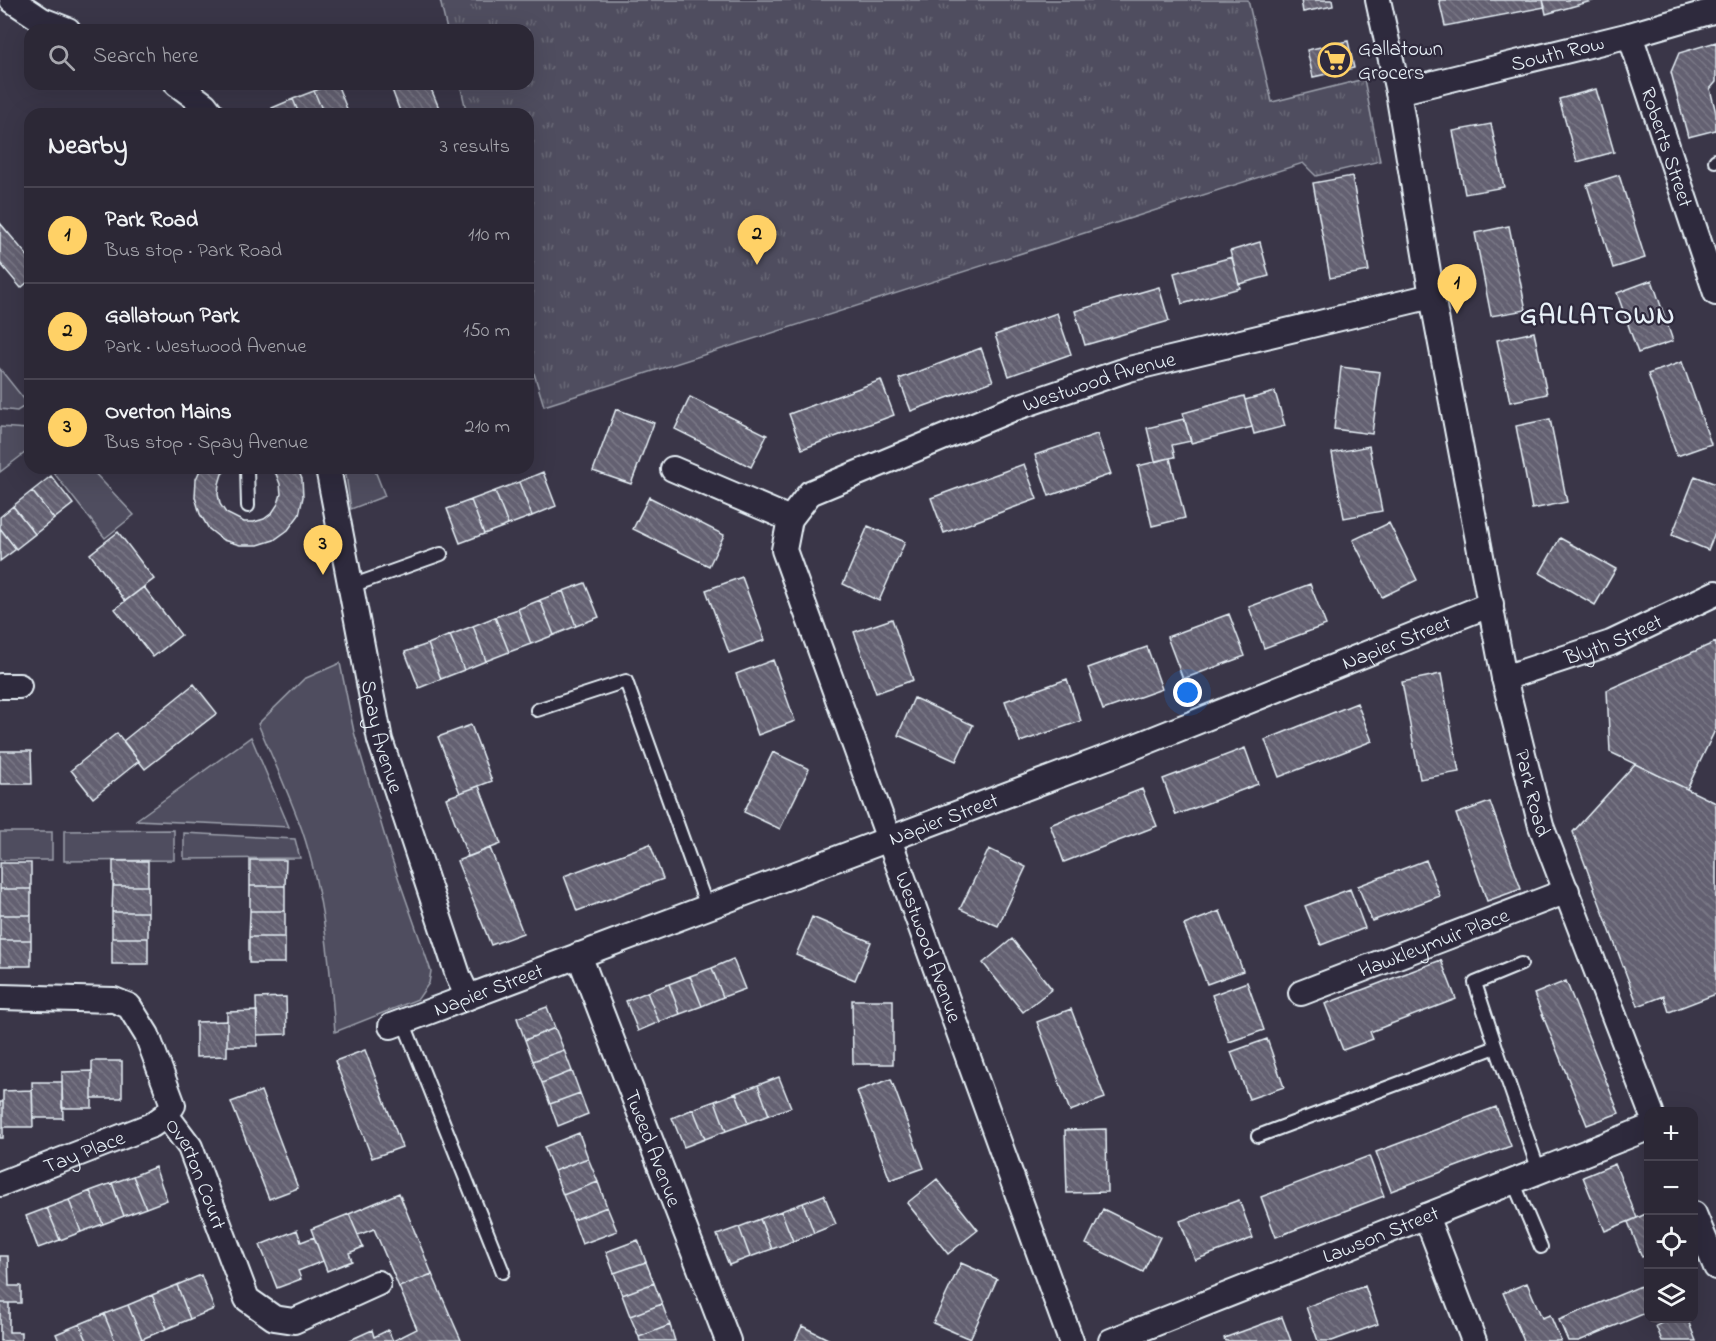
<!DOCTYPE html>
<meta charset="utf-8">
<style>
body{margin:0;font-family:"Indie Flower",sans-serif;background:#383442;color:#f1f3f6}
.controls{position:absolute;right:18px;bottom:18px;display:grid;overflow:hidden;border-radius:12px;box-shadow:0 6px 24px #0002}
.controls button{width:54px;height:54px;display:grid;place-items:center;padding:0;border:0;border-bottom:2px solid #484451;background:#2c2836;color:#f1f3f6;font:30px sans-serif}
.you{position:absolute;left:1188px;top:693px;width:21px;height:21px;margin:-15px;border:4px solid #fff;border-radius:50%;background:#1a73e8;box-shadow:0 0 0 9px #1a73e833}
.badge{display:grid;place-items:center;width:39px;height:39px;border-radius:50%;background:#ffd166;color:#111;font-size:20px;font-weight:700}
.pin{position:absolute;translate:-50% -50px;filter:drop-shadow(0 2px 3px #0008)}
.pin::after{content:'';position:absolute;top:32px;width:21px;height:18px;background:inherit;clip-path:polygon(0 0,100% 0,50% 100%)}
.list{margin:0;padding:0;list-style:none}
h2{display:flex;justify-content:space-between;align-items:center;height:78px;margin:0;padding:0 24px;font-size:26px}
h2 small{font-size:20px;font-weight:400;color:#a6a6ad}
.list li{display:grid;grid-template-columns:39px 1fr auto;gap:18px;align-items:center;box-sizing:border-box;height:96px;padding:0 24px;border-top:2px solid #484451}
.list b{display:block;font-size:22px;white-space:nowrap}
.list p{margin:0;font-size:20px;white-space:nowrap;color:#a6a6ad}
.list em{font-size:20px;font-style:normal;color:#a6a6ad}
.icon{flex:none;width:33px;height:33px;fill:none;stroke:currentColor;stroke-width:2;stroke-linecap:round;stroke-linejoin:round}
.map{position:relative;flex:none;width:1716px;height:1341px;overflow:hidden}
.search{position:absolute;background:#2c2836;box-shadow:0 6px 24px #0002;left:24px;top:24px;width:510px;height:66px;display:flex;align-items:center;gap:15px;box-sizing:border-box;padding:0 21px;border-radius:18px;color:#a6a6ad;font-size:22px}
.panel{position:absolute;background:#2c2836;box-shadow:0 6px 24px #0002;left:24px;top:108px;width:510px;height:366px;border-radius:18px}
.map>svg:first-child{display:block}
.grass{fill:#504e5f;stroke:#9ca0ac;stroke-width:1.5}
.park{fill:url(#park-tufts);stroke:#9ca0ac;stroke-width:1.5}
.building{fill:url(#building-back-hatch);stroke:#e8f1f8;stroke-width:1.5}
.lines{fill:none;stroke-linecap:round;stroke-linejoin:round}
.service-casing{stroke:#e8f1f8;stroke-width:16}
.minor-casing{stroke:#e8f1f8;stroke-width:28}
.service{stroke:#2f2a3d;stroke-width:12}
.minor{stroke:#2f2a3d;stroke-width:24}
.labels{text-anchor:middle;stroke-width:4.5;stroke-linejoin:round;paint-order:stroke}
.poi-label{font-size:21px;fill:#e8f1f8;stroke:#2f2a3d;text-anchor:start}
.street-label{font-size:21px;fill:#e8f1f8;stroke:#2f2a3d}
.district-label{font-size:27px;font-weight:bold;letter-spacing:1.5px;fill:#e8f1f8;stroke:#2f2a3d}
</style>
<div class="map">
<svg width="1716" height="1341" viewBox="0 0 1716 1341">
<defs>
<pattern id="park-tufts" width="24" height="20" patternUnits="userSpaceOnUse" patternTransform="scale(1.5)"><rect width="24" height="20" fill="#504e5f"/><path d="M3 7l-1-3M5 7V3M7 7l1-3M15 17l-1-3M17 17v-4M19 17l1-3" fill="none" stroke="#696877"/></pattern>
<pattern id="building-back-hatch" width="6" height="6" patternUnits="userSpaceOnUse" patternTransform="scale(1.5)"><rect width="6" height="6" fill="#636171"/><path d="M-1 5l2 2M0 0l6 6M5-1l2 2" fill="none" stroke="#797886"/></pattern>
</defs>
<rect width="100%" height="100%" fill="#3a3648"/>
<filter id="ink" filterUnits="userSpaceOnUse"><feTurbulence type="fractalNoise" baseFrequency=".0167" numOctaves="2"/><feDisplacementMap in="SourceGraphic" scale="12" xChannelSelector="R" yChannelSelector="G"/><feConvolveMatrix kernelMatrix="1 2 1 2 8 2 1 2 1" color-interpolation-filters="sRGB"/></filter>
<g filter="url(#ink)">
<path class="grass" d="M 0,369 L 28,404 L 17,411 L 0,409 Z
M 0,427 L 28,429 L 30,432 L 30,449 L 0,472 Z
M 50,468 L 90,468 L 134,515 L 105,538 Z
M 345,468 L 374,468 L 385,496 L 351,509 Z
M 340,663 L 354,732 L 390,854 L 431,971 L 429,983 L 418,999 L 335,1032 C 330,964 324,895 302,830 C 289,794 273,759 258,724 L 304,679 Z
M 251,737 L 289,827 L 136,820 Z
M 174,830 L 174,860 L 64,861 L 64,831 Z
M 0,832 L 52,832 L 52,860 L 0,860 Z
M 184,833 L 295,839 L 300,858 L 184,859 Z"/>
<path class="park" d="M 440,0 L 1248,0 L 1272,102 L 1364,79 L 1380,161 L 1316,176 L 1303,163 L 544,406 L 528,354 L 528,114 L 467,114 L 460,84 L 528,84 L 528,30 L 447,30 Z"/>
<path class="building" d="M 1301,0 L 1332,0 L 1333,6 L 1303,12 Z
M 1439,0 L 1543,0 L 1545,7 L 1445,26 Z
M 1543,0 L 1595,0 L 1546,14 Z
M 1348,41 L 1354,68 L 1313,77 L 1307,50 Z
M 1716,42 L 1716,82 L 1710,89 L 1716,113 L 1716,130 L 1688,137 L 1671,72 L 1679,53 Z
M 331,84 L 337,84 L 349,114 L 324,114 L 314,91 Z
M 390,84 L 429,84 L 439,108 L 423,114 L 401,114 Z
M 1596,89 L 1614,152 L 1577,162 L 1559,99 Z
M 314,91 L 324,114 L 299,114 L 293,99 Z
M 293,99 L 299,114 L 274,114 L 272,108 Z
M 1491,124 L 1504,187 L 1465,194 L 1453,131 Z
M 1619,175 L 1645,258 L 1613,268 L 1587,185 Z
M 1352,176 L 1369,271 L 1330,278 L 1313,183 Z
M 0,223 L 30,259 L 30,280 L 21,288 L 0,263 Z
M 1509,226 L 1526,310 L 1491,316 L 1475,233 Z
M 1260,242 L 1269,276 L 1239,284 L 1230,251 Z
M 1232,257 L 1240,288 L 1182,304 L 1174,273 Z
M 1652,280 L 1673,341 L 1638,353 L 1617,293 Z
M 1159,287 L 1169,321 L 1085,345 L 1075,311 Z
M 1057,313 L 1071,354 L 1009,376 L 995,335 Z
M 1534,332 L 1547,394 L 1510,402 L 1497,340 Z
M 981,348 L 993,381 L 911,411 L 899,379 Z
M 1682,362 L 1711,444 L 1677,456 L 1648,374 Z
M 1341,367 L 1380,372 L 1372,434 L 1334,429 Z
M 881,380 L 894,415 L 802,449 L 789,414 Z
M 1275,392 L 1285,426 L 1254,434 L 1245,400 Z
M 1244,396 L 1252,427 L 1191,443 L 1183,413 Z
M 690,397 L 767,435 L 751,467 L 675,429 Z
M 616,409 L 654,423 L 631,484 L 593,471 Z
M 1184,419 L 1191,441 L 1172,445 L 1175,457 L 1155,461 L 1147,428 Z
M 1550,419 L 1567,502 L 1532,509 L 1516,426 Z
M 1097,434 L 1111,474 L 1049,496 L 1035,455 Z
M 1369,446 L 1382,511 L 1344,518 L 1332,453 Z
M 1170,458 L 1185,518 L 1152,526 L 1138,466 Z
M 1024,464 L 1037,499 L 944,533 L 931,498 Z
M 201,468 L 228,468 L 222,474 L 219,484 L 218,494 L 220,504 L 226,513 L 244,522 L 254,522 L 264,519 L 272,513 L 278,504 L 281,494 L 280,484 L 276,474 L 271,468 L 297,468 L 302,479 L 303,497 L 299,515 L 288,530 L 274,540 L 258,545 L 240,545 L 223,540 L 209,529 L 200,514 L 195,497 L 196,479 Z
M 543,472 L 556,506 L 532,516 L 519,482 Z
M 51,476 L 73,504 L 54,519 L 32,491 Z
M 1695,476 L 1716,484 L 1716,530 L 1708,550 L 1672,535 Z
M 519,482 L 532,516 L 508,525 L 495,491 Z
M 32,491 L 54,519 L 35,534 L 13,506 Z
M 495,491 L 508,525 L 484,534 L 471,500 Z
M 649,497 L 724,535 L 709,566 L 633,529 Z
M 471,500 L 484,534 L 460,543 L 447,509 Z
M 13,506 L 35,534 L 16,549 L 0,528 L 0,517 Z
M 1389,523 L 1417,580 L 1382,597 L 1353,540 Z
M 868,526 L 905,542 L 879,601 L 843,584 Z
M 0,528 L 16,549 L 0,561 Z
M 118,532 L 154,579 L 125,601 L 90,554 Z
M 1560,538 L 1616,569 L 1595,605 L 1540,573 Z
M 742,577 L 765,640 L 729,653 L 706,590 Z
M 585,583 L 599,617 L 576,626 L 563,591 Z
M 1310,584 L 1326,625 L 1264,648 L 1249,607 Z
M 144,587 L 181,635 L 153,657 L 115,609 Z
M 563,591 L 576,626 L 554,635 L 540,600 Z
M 540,600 L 554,635 L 531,644 L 518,609 Z
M 518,609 L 531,644 L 509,652 L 495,617 Z
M 1229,614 L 1245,656 L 1183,679 L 1167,637 Z
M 495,617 L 509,652 L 486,661 L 473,626 Z
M 892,619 L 913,680 L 876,693 L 854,632 Z
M 473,626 L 486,661 L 464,670 L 450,635 Z
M 450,635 L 464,670 L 441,679 L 428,644 Z
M 1716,642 L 1716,728 L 1687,789 L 1610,752 L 1607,690 Z
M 428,644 L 441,679 L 419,688 L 405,652 Z
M 1147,647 L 1162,689 L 1103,710 L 1088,668 Z
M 773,660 L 795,721 L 758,735 L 736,674 Z
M 1441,674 L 1459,772 L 1420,779 L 1402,682 Z
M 1067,679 L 1081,721 L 1020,742 L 1005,701 Z
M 194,684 L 217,713 L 145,769 L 123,741 Z
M 914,698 L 973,725 L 956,761 L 898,735 Z
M 1357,703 L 1372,741 L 1279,777 L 1265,740 Z
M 471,725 L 492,781 L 460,793 L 438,737 Z
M 117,733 L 139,761 L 93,798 L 71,770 Z
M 1245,748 L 1258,784 L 1176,815 L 1163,779 Z
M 0,751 L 31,751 L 32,784 L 0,784 Z
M 773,752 L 809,769 L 780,829 L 744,812 Z
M 1635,764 L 1716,803 L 1716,994 L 1669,1012 L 1664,996 L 1638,1006 L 1573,832 Z
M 479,786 L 501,844 L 468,857 L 446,798 Z
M 1142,789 L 1157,826 L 1064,862 L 1050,825 Z
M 1490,802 L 1521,889 L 1487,901 L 1456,814 Z
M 650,844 L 663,879 L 577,911 L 564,876 Z
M 490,848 L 523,933 L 491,945 L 457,861 Z
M 989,849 L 1026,867 L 998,926 L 960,909 Z
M 250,860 L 286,860 L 285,886 L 250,886 Z
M 1426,860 L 1440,896 L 1372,921 L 1358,886 Z
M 113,861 L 148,861 L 148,886 L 113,886 Z
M 0,863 L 31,863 L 31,889 L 0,889 Z
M 113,886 L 148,886 L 148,912 L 112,912 Z
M 250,886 L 285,886 L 285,911 L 250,911 Z
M 0,889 L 31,889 L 31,915 L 0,915 Z
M 1350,889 L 1365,928 L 1321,945 L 1305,906 Z
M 250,911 L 285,911 L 285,937 L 249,937 Z
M 1220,911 L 1243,971 L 1207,984 L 1184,925 Z
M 112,912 L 148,912 L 148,938 L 112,938 Z
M 0,915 L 31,915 L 31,940 L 0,940 Z
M 812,917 L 871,942 L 855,980 L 796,955 Z
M 249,937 L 285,937 L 285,963 L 249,963 Z
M 112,938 L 148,938 L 148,964 L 112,964 Z
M 1012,939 L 1052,989 L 1023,1012 L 983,963 Z
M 0,940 L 31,940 L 31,966 L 0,966 Z
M 733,959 L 745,989 L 723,997 L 712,968 Z
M 1441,960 L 1456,999 L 1370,1032 L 1373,1039 L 1343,1050 L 1325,1004 Z
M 712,968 L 723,997 L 702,1006 L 690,976 Z
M 690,976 L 702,1006 L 680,1014 L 669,984 Z
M 1566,981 L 1619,1113 L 1587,1125 L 1534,994 Z
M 1247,982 L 1264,1030 L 1229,1042 L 1212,995 Z
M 669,984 L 680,1014 L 659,1022 L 647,992 Z
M 647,992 L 659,1022 L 638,1031 L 626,1001 Z
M 286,997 L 287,1034 L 257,1035 L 256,998 Z
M 852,1000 L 893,1000 L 893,1064 L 853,1064 Z
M 547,1007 L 555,1028 L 525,1040 L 517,1018 Z
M 1071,1009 L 1105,1098 L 1070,1111 L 1037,1022 Z
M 257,1011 L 257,1046 L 227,1046 L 227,1012 Z
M 227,1021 L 227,1056 L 196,1057 L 196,1022 Z
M 555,1028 L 564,1050 L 533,1061 L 525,1040 Z
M 1267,1039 L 1284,1087 L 1249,1099 L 1231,1052 Z
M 365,1050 L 402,1147 L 372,1158 L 335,1061 Z
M 564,1050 L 572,1071 L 542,1083 L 533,1061 Z
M 92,1061 L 122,1061 L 122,1098 L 92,1098 Z
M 92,1071 L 92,1108 L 62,1108 L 62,1072 Z
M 572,1071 L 580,1093 L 550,1104 L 542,1083 Z
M 779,1077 L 791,1107 L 769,1115 L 758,1085 Z
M 891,1079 L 924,1168 L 890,1180 L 857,1091 Z
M 32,1082 L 62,1082 L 63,1118 L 33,1118 Z
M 758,1085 L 769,1115 L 748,1123 L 736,1093 Z
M 32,1090 L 33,1127 L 3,1127 L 3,1091 Z
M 261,1091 L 298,1188 L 269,1199 L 231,1102 Z
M 580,1093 L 588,1114 L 558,1126 L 550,1104 Z
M 736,1093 L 748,1123 L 726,1131 L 715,1101 Z
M 715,1101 L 726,1131 L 705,1139 L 693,1109 Z
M 0,1102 L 3,1102 L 3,1138 L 0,1138 Z
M 1496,1107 L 1511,1146 L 1391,1191 L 1376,1152 Z
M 693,1109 L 705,1139 L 684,1147 L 672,1118 Z
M 1106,1129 L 1107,1192 L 1067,1193 L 1065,1130 Z
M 579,1133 L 588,1158 L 554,1171 L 544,1147 Z
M 1369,1156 L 1384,1196 L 1276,1237 L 1261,1197 Z
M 588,1158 L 598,1182 L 563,1195 L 554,1171 Z
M 1615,1164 L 1637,1218 L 1605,1231 L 1583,1177 Z
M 155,1167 L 167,1200 L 146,1208 L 133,1176 Z
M 133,1176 L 146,1208 L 124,1216 L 112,1183 Z
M 937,1179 L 978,1230 L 948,1254 L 907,1203 Z
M 598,1182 L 607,1207 L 573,1220 L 563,1195 Z
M 112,1183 L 124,1216 L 103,1224 L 90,1191 Z
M 90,1191 L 103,1224 L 81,1232 L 69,1200 Z
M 399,1193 L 432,1274 L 399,1287 L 374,1229 L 358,1235 L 349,1214 Z
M 824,1195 L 836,1224 L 814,1233 L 803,1203 Z
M 69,1200 L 81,1232 L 60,1240 L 47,1208 Z
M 1239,1200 L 1253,1238 L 1195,1260 L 1180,1221 Z
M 803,1203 L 814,1233 L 793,1241 L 781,1211 Z
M 607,1207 L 617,1231 L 582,1244 L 573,1220 Z
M 47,1208 L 60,1240 L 38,1248 L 26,1216 Z
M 1103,1209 L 1160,1237 L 1143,1272 L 1086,1244 Z
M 781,1211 L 793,1241 L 772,1249 L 760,1219 Z
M 1648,1213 L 1648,1254 L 1642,1257 L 1628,1222 Z
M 349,1214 L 363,1247 L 349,1253 L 352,1261 L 327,1271 L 311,1229 Z
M 760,1219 L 772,1249 L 750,1257 L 739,1227 Z
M 739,1227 L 750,1257 L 729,1265 L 717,1235 Z
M 297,1230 L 301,1242 L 314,1237 L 323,1261 L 298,1271 L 301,1279 L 277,1288 L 260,1245 Z
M 638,1240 L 646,1262 L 614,1273 L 606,1252 Z
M 0,1256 L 8,1256 L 9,1286 L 21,1286 L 21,1303 L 0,1303 Z
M 646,1262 L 654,1283 L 622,1295 L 614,1273 Z
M 961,1263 L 997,1279 L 970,1339 L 933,1323 Z
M 432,1274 L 461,1340 L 393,1341 L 417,1329 L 399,1287 Z
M 201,1275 L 214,1309 L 190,1319 L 177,1285 Z
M 654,1283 L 662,1304 L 630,1316 L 622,1295 Z
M 1527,1283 L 1542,1318 L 1550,1315 L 1561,1341 L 1524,1341 L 1503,1293 Z
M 1648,1283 L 1648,1312 L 1579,1341 L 1568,1341 L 1559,1320 Z
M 177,1285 L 190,1319 L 166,1329 L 152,1295 Z
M 1365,1286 L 1378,1324 L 1332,1341 L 1318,1341 L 1306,1307 Z
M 152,1295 L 166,1329 L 142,1339 L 128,1305 Z
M 0,1303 L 9,1303 L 9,1332 L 21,1332 L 21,1341 L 0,1341 Z
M 662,1304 L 670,1325 L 639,1337 L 630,1316 Z
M 128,1305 L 142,1339 L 136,1341 L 115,1341 L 104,1314 Z
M 104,1314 L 115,1341 L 87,1341 L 80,1324 Z
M 1282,1317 L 1291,1341 L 1225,1341 L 1224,1338 Z
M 1674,1318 L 1687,1318 L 1696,1341 L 1662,1341 L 1656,1326 Z
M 80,1324 L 87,1341 L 59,1341 L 56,1334 Z
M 670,1325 L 675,1341 L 640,1341 L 639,1337 Z
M 802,1326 L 832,1341 L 795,1341 Z
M 372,1330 L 374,1337 L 388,1330 L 393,1341 L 348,1341 Z"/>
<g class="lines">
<defs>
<path id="service" d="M 1715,161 L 1716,160
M 247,468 L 248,506
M 351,586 L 441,554
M 537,710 L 626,681 L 707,907
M 403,1021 L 503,1272
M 1496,1047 L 1475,983 L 1521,964
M 1258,1136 L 1496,1047 L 1539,1171
M 1513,1181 L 1541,1247"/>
<g id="minor">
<path d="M 12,0 L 42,20 L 68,30"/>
<path id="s1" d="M 1378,0 L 1398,92 L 1432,296 L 1504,678 L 1541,826 L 1651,1112"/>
<path id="s2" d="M 1630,35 L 1716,293"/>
<path d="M 177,84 L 205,105 L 212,114"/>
<path id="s3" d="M 1398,92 L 1630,35 L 1716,10"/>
<path id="s4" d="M 328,468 L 380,740 L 459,978 L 468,997"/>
<path d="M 673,469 L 790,519"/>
<path id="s5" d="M 1504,678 L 1611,643 L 1716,593"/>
<path d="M 0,686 L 19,686"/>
<path id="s6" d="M 579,955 L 728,1341"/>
<path id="s7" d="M 1301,993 L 1567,891"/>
<path id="s8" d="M 0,997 L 114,1000 L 129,1006 L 147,1035 L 173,1105 L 166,1115 L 190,1147 L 247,1299 L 274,1318 L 294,1321 L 378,1283"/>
<path id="s9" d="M 391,1026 L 1121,752 L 1491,604"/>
<path id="s10" d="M 0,1184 L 152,1125 L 166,1115"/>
<path d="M 1694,1214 L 1716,1267"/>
<path d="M 1426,1216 L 1474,1341"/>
<path id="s11" d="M 1071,1341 L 784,550 L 790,519 L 810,493 L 1012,409 L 1129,369 L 1432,296"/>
<path id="s12" d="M 1111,1341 L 1648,1128"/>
</g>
</defs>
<use href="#service" class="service-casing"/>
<use href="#minor" class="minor-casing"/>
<use href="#service" class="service"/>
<use href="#minor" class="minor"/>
</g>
</g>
<defs>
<symbol id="supermarket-ring" viewBox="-11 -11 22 22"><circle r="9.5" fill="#2f2a3d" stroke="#ffd166" stroke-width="1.5"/><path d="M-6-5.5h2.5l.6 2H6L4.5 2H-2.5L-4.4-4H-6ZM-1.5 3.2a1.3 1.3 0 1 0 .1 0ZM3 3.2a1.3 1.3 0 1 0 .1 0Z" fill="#ffd166"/></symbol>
</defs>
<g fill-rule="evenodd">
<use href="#supermarket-ring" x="1316" y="41" width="38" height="38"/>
</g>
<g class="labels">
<g class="poi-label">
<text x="1358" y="55">Gallatown<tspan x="1358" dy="24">Grocers</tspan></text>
</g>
<g class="street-label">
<text dy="7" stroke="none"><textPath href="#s3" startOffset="164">South Row</textPath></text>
<text dy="7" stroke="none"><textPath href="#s2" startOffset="118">Roberts Street</textPath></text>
<text dy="7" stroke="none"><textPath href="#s11" startOffset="1216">Westwood Avenue</textPath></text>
<text dy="7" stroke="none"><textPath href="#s5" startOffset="116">Blyth Street</textPath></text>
<text dy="7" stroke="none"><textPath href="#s9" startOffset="1076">Napier Street</textPath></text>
<text dy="7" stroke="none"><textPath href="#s4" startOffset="274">Spay Avenue</textPath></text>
<text dy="7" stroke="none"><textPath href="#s1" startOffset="808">Park Road</textPath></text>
<text dy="7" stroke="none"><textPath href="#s9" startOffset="590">Napier Street</textPath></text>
<text dy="7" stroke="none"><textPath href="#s7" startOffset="142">Hawkleymuir Place</textPath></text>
<text transform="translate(929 947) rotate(70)" y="7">Westwood Avenue</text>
<text dy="7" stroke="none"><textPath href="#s9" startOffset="104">Napier Street</textPath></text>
<text dy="7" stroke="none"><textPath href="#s6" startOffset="207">Tweed Avenue</textPath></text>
<text dy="7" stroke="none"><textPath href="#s10" startOffset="90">Tay Place</textPath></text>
<text dy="7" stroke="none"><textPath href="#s8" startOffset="318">Overton Court</textPath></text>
<text dy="7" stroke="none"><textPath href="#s12" startOffset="290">Lawson Street</textPath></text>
</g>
<g class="district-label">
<text x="1598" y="323">GALLATOWN</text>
</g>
</g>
</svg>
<div class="controls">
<button>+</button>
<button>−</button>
<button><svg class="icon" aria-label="locate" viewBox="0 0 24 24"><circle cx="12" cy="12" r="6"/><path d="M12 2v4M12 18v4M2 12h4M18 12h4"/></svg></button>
<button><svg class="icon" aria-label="layers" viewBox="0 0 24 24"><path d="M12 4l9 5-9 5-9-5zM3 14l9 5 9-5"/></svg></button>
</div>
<div class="you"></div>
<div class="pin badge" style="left:1457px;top:314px">1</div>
<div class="pin badge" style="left:757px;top:265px">2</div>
<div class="pin badge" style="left:323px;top:575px">3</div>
<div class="search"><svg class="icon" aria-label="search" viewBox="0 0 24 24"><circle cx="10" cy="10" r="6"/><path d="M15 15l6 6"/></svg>Search here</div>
<section class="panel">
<h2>Nearby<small>3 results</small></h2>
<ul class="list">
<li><span class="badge">1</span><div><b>Park Road</b><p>Bus stop · Park Road</p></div><em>110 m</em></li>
<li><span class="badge">2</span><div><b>Gallatown Park</b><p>Park · Westwood Avenue</p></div><em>150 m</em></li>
<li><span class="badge">3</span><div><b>Overton Mains</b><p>Bus stop · Spay Avenue</p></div><em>210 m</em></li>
</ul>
</section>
</div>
